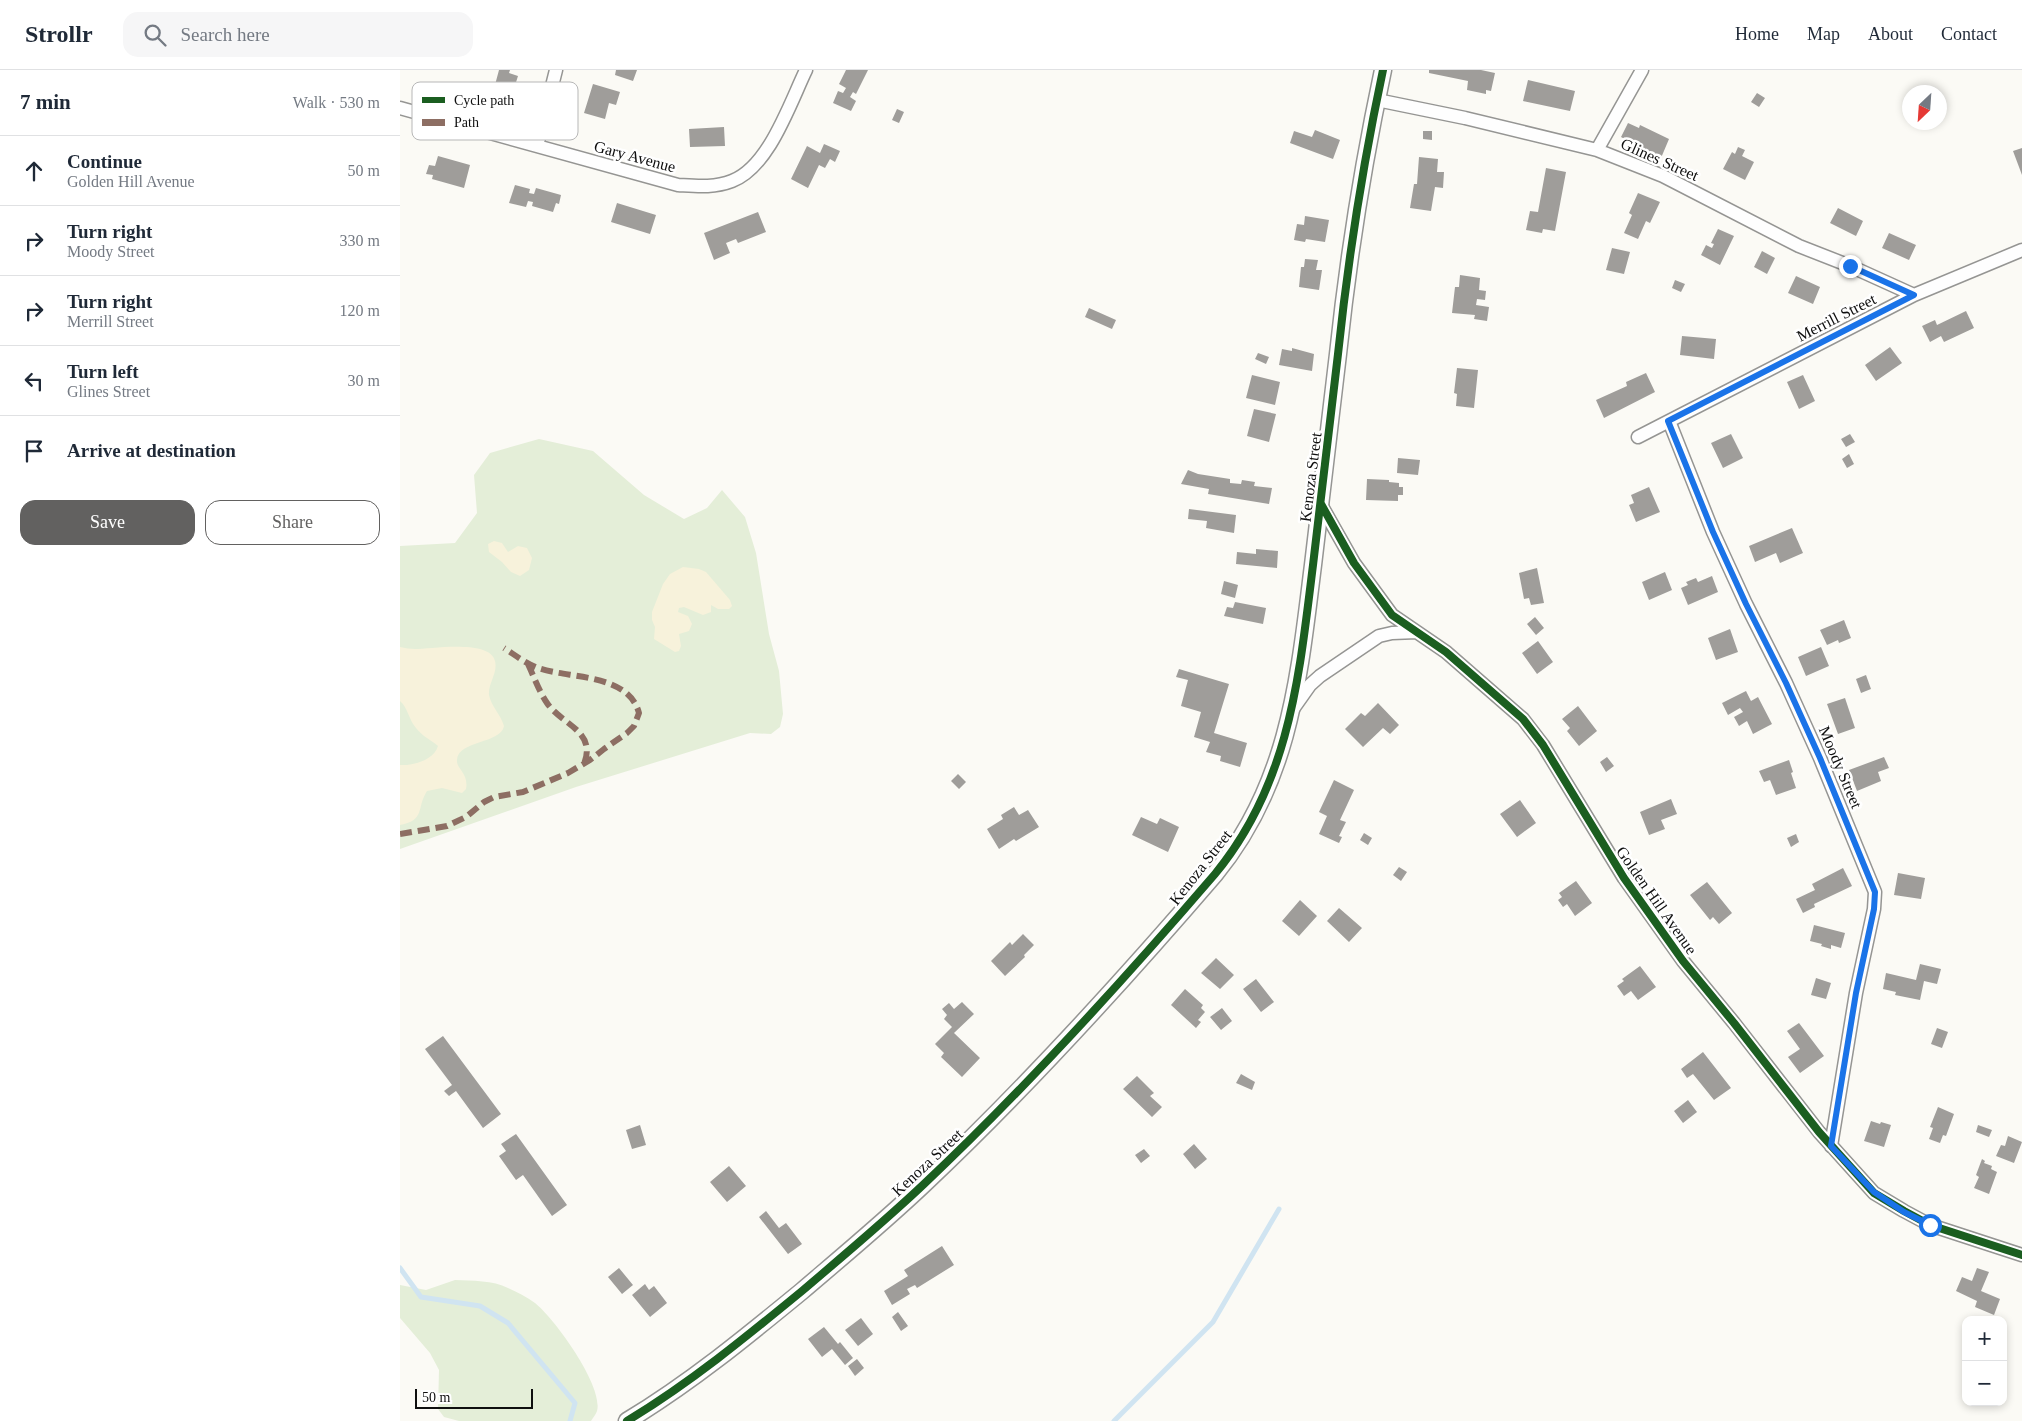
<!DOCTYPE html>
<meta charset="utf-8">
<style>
body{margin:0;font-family:"Times New Roman",serif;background:#f6f6f7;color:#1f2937}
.controls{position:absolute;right:15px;bottom:15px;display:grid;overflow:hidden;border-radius:10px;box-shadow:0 2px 8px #0003}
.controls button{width:45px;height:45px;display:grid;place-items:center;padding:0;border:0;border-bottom:1px solid #e0e1e3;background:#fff;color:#1f2937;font:25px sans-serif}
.compass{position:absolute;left:1502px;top:15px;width:45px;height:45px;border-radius:50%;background:#fff;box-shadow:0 2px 8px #0003;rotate:205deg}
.scale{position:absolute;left:15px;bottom:12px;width:118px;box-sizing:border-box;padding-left:5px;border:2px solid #0f0f0f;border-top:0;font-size:14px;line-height:18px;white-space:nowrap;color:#0f0f0f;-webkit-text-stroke:4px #fff;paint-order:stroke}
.stop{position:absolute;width:15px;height:15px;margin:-11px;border:4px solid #1a73e8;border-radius:50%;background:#fff}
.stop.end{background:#1a73e8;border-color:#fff;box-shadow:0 1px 5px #0008}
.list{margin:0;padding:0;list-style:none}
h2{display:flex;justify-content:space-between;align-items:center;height:65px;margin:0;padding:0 20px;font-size:21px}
h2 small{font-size:16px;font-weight:400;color:#747a83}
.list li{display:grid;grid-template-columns:32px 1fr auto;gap:15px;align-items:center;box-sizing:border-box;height:70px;padding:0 20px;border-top:1px solid #e0e1e3}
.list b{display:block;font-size:19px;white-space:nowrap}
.list p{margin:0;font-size:16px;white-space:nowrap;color:#747a83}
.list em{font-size:16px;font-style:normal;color:#747a83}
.actions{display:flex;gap:10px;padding:15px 20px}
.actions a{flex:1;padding:11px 0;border:1px solid #626160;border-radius:15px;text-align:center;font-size:18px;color:#626160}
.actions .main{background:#626160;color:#fff}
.icon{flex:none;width:28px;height:28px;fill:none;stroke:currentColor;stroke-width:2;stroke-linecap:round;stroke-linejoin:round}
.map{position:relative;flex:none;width:1622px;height:1351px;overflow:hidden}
header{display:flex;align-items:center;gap:30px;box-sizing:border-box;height:70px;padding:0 25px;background:#fff;border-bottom:1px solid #e0e1e3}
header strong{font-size:24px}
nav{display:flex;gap:28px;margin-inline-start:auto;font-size:18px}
.search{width:350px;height:45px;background:#f6f6f7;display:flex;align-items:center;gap:12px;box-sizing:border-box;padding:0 18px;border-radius:15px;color:#747a83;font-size:19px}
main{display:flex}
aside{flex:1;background:#fff}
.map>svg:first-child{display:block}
.green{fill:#e4eed8}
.sand{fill:#f7f2db}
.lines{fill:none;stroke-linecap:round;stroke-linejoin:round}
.stream{stroke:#d0e4f1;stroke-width:5}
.building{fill:#9f9d9a}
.minor-casing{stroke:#959593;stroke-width:15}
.tertiary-casing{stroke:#959593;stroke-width:19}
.minor{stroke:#fefefe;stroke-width:12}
.tertiary{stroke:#fefefe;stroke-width:16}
.quiet{stroke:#8d6e63;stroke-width:6;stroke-dasharray:12 6;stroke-linecap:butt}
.cycleway-casing{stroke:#fff;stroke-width:11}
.cycleway{stroke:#1b5e20;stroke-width:8}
.route{stroke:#1a73e8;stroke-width:6}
.labels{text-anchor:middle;stroke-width:5;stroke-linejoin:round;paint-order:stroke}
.street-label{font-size:16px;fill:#0f0f0f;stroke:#fff}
.key{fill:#fff;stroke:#b7b7b7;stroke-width:1}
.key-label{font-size:14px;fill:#0f0f0f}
</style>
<header>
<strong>Strollr</strong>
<div class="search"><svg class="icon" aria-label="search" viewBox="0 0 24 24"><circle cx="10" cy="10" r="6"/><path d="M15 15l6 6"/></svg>Search here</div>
<nav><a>Home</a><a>Map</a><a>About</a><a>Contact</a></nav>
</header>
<main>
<aside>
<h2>7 min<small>Walk · 530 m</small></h2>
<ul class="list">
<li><svg class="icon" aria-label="ahead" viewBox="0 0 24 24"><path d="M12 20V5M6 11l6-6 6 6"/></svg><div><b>Continue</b><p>Golden Hill Avenue</p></div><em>50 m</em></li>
<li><svg class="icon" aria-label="right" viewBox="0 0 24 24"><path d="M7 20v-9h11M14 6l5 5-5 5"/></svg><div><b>Turn right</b><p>Moody Street</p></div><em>330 m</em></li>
<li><svg class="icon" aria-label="right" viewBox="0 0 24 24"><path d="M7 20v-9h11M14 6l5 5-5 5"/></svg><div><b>Turn right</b><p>Merrill Street</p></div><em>120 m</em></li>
<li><svg class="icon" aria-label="left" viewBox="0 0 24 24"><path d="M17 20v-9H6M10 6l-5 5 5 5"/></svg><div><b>Turn left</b><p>Glines Street</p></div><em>30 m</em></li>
<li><svg class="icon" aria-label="arrive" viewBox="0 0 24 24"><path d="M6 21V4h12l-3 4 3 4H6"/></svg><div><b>Arrive at destination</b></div></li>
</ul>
<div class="actions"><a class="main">Save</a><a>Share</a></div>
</aside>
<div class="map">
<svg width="1622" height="1351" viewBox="0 0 1622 1351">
<rect width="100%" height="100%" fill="#fbfaf5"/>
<path class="green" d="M 139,369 L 193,381 L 244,425 L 284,449 L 307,438 L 322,420 L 345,447 L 356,483 L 369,564 L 379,601 L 383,644 L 380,657 L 371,664 L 350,663 L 176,717 L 0,779 L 0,476 L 55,473 L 77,443 L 74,405 L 90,383 Z
M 55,1210 C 72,1211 93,1210 108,1218 C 117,1222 127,1227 135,1233 C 154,1248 204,1316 197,1341 C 196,1344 193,1348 191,1351 L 59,1351 L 44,1347 L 38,1339 L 39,1300 L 30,1283 L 0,1248 L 0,1215 L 26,1220 Z"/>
<path class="sand" d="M 94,471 L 102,473 L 108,482 L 118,476 L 127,478 L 132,488 L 129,500 L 120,506 L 111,502 L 102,492 L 89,482 L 88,474 Z
M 283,497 L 299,499 L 306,502 L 330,530 L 332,536 L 329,539 L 318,539 L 311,535 L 311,542 L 303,545 L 284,537 L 279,538 L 278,542 L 288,546 L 292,554 L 289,561 L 279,564 L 281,576 L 279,581 L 275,582 L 254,569 L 255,557 L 252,550 L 252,542 L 263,514 L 270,504 Z
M 0,577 C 5,578 10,579 15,579 C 31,579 90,569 95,591 C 98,603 88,613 89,625 C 91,636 101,645 104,656 C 101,674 58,670 57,690 C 56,699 69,703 66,719 L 62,723 L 42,718 L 27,721 C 16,738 26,750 0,755 L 0,695 C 13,696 34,690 38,676 C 31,670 22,666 16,658 C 9,650 8,638 0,631 Z"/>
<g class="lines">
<path class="stream" d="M 0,1198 L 21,1227 L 80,1236 L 108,1253 L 175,1333 L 170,1351
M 714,1351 L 813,1252 L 879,1139"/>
</g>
<path class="building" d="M 99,0 L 110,0 L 109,3 L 118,6 L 110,31 L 92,26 Z
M 216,0 L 237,0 L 233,11 L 215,5 Z
M 446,0 L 468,0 L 456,24 L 453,22 L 450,27 L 456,31 L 451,41 L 433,33 L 438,21 L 443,23 L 446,18 L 439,14 Z
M 1029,0 L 1081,0 L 1095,3 L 1091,21 L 1086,20 L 1086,24 L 1067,20 L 1068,11 L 1029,3 Z
M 1128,10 L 1175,21 L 1170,41 L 1123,31 Z
M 193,14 L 220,22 L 216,35 L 209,33 L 205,49 L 184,43 Z
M 1357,23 L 1365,28 L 1359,37 L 1351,32 Z
M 497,39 L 504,42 L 499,53 L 492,50 Z
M 1228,53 L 1239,58 L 1240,55 L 1269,69 L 1261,88 L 1221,67 Z
M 324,57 L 325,76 L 290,77 L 289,59 Z
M 915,60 L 940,70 L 933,89 L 890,73 L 894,61 L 912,67 Z
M 1023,61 L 1032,61 L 1032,70 L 1023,69 Z
M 424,74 L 440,81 L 435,92 L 430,89 L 425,98 L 419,95 L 408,118 L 391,109 L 407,76 L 420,83 Z
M 1338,77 L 1345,80 L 1342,86 L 1354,92 L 1345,110 L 1323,99 L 1332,82 L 1335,84 Z
M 1622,78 L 1622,105 L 1613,81 Z
M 38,86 L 70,95 L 64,118 L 32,109 L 33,105 L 26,104 L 29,95 L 35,96 Z
M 1019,87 L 1038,89 L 1037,102 L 1044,102 L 1043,118 L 1035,117 L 1031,141 L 1010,138 L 1014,114 L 1017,114 Z
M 1146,98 L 1166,102 L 1155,161 L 1143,159 L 1142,163 L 1126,160 L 1130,141 L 1138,142 Z
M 115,115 L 130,119 L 129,123 L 134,124 L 136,118 L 161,125 L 159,134 L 156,133 L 153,142 L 132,136 L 133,132 L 128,131 L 126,137 L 109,133 Z
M 1238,123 L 1260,132 L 1250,153 L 1246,151 L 1238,169 L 1224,163 L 1232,145 L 1229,143 Z
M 217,133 L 256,145 L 250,164 L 211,152 Z
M 1438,138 L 1463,151 L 1456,166 L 1430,153 Z
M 358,142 L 366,162 L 338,173 L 336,169 L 326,173 L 330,183 L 314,190 L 304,163 Z
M 905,146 L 929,150 L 925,172 L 906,169 L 905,172 L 894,170 L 897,154 L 904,155 Z
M 1318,159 L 1334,166 L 1320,195 L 1301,185 L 1306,175 L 1312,178 L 1314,174 L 1311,173 Z
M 1489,163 L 1516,175 L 1509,190 L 1482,178 Z
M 1212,178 L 1230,182 L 1224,204 L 1206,200 Z
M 1362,181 L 1375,188 L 1367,204 L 1354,197 Z
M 905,189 L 918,190 L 916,200 L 922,200 L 919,220 L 899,217 L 901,197 L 904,197 Z
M 1060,205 L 1080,208 L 1079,220 L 1086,221 L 1085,230 L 1077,229 L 1076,235 L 1089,237 L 1087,251 L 1074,249 L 1075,245 L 1052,243 L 1055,217 L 1059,217 Z
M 1396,206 L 1420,217 L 1413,234 L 1388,223 Z
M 1275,210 L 1285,214 L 1281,222 L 1272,218 Z
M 689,238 L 716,250 L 712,259 L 685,247 Z
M 1566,241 L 1574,258 L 1544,272 L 1541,266 L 1530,272 L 1522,256 L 1535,250 L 1537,255 Z
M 1282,266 L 1316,269 L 1314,289 L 1280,285 Z
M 1490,277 L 1502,293 L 1476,311 L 1465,295 Z
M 892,278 L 914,284 L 912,301 L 879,295 L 882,279 L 892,281 Z
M 858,283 L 869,287 L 866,294 L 855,289 Z
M 1057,298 L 1078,300 L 1074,338 L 1056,336 L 1057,324 L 1054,323 Z
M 1246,303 L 1255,322 L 1204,348 L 1196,330 L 1227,316 L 1226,312 Z
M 852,305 L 880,312 L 875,335 L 846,328 Z
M 1403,305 L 1415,331 L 1399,339 L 1387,312 Z
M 854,339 L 876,344 L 869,372 L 847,366 Z
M 1331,364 L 1343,388 L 1323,398 L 1311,373 Z
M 1450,364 L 1455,372 L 1446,377 L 1441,369 Z
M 1449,384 L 1454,394 L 1447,398 L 1442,389 Z
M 998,388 L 1020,390 L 1018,405 L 997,403 Z
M 788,400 L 798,404 L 830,409 L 830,413 L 841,414 L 842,410 L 855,412 L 854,416 L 872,418 L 869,434 L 808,424 L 809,419 L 781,414 Z
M 967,409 L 989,410 L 989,412 L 999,413 L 999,417 L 1003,417 L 1003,425 L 998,425 L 998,431 L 966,430 Z
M 1249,417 L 1260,442 L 1236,452 L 1229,435 L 1234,433 L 1231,425 Z
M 789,439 L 836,445 L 834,463 L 806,458 L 807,451 L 788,449 Z
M 1392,458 L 1403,483 L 1380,493 L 1376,483 L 1355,492 L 1349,476 Z
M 856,479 L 878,481 L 877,498 L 836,494 L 837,482 L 856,484 Z
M 1137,498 L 1144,533 L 1131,535 L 1129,528 L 1124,529 L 1119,503 Z
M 1265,502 L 1272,520 L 1249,530 L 1242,512 Z
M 1312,506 L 1318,522 L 1288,535 L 1281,518 L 1288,515 L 1286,512 L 1296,508 L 1298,512 Z
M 824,511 L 838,515 L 835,528 L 821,524 Z
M 835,532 L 866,538 L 863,554 L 824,546 L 827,537 L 833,538 Z
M 1135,547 L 1144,558 L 1136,565 L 1127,554 Z
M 1444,550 L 1451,568 L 1439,573 L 1438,570 L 1427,575 L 1420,560 Z
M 1330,559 L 1338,582 L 1316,590 L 1308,568 Z
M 1138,571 L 1153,592 L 1137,604 L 1122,583 Z
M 1421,577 L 1429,596 L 1406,606 L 1398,587 Z
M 779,599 L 829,614 L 814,663 L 847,673 L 840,697 L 820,691 L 821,686 L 806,682 L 810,672 L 794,667 L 801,642 L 781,636 L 788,610 L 776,607 Z
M 1466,605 L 1471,619 L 1461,623 L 1456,609 Z
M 1346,621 L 1351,631 L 1358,627 L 1372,654 L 1353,664 L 1347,651 L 1339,656 L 1334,647 L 1343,642 L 1340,638 L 1328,645 L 1322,633 Z
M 1445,628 L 1455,658 L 1438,664 L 1427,634 Z
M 978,633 L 999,655 L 990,664 L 983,658 L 963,677 L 945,659 L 961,643 L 965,646 Z
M 1178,636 L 1197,661 L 1179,676 L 1167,661 L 1170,658 L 1162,649 Z
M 1207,687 L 1214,696 L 1206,702 L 1200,692 Z
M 1484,687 L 1489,698 L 1478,702 L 1481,711 L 1457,721 L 1449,700 Z
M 1389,690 L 1393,702 L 1391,703 L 1396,718 L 1376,725 L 1370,710 L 1364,712 L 1359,701 Z
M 558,704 L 566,712 L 559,719 L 551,711 Z
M 934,710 L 954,720 L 940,750 L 946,752 L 939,766 L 942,767 L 939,773 L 919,764 L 927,746 L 919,742 Z
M 1271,729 L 1277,744 L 1261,750 L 1265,759 L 1249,765 L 1240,742 Z
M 1120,730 L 1136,753 L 1117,767 L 1100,744 Z
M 614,737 L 619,745 L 628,740 L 639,757 L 616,771 L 614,769 L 599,779 L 587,759 L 603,749 L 601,745 Z
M 741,747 L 757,754 L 760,748 L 779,757 L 768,782 L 732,765 Z
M 964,763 L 972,768 L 968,775 L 960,770 Z
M 1396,764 L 1399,772 L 1391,777 L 1387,768 Z
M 999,797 L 1007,802 L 1001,811 L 993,805 Z
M 1443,798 L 1452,816 L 1414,834 L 1415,837 L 1403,843 L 1396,829 L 1415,820 L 1412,814 Z
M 1498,803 L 1525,808 L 1521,829 L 1494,825 Z
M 1176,811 L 1192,833 L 1175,846 L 1167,834 L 1163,837 L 1158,830 L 1162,827 L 1159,823 Z
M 1307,812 L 1332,843 L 1319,854 L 1313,847 L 1310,850 L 1290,825 Z
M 900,830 L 917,846 L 899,866 L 882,851 Z
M 939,838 L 962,858 L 949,872 L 927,851 Z
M 1414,855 L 1445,863 L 1441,878 L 1431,875 L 1431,879 L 1421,876 L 1422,874 L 1410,871 Z
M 623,864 L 634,875 L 624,885 L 625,887 L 605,906 L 591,891 L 610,872 L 612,875 Z
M 816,888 L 834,905 L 820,919 L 801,903 Z
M 1520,894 L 1541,899 L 1537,914 L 1524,911 L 1520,930 L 1495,925 L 1496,922 L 1483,919 L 1486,903 L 1516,910 Z
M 1240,896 L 1256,917 L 1238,930 L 1231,921 L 1224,926 L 1217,916 L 1224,911 L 1222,909 Z
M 1416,908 L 1431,913 L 1426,929 L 1411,925 Z
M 856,909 L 874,932 L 861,942 L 843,919 Z
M 785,919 L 803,935 L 801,938 L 805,942 L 798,950 L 801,952 L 796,958 L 771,935 Z
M 562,932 L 574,944 L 554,963 L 580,988 L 562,1007 L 541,987 L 544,983 L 535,974 L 552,957 L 544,949 L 547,945 L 542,939 L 549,933 L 554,939 Z
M 822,938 L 832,951 L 821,960 L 810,947 Z
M 1399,953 L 1424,986 L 1400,1003 L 1388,987 L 1400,979 L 1387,961 Z
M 1537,958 L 1548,962 L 1542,978 L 1531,974 Z
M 43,966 L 101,1044 L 83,1058 L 56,1021 L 49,1026 L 44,1021 L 52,1015 L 25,979 Z
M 1303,982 L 1331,1018 L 1314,1030 L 1293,1004 L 1287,1008 L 1281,999 Z
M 841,1004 L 855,1012 L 852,1020 L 836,1013 Z
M 737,1006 L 754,1023 L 750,1026 L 762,1037 L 752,1047 L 723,1019 Z
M 1288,1030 L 1297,1042 L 1283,1053 L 1274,1041 Z
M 1538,1037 L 1554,1044 L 1546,1066 L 1543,1065 L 1540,1073 L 1529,1069 L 1533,1058 L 1530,1057 Z
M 1471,1051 L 1480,1054 L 1481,1052 L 1491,1055 L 1484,1077 L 1464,1071 Z
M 240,1055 L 246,1075 L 232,1079 L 226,1060 Z
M 1578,1055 L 1592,1060 L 1589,1067 L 1576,1062 Z
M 116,1064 L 167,1135 L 152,1146 L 123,1105 L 116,1110 L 99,1086 L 106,1081 L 101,1074 Z
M 1608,1066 L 1622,1072 L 1614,1093 L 1596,1086 L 1601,1075 L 1605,1076 Z
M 794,1074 L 807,1089 L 795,1099 L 783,1084 Z
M 744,1079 L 750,1086 L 741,1093 L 735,1085 Z
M 1582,1089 L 1585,1091 L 1584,1093 L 1592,1096 L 1591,1099 L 1597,1102 L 1589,1124 L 1574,1118 L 1579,1107 L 1576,1105 Z
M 329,1096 L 346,1116 L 327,1132 L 310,1112 Z
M 366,1141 L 379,1158 L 386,1153 L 402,1174 L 388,1184 L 359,1147 Z
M 542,1176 L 554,1195 L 517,1218 L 515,1215 L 507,1219 L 510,1224 L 492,1235 L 484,1221 L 508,1206 L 504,1200 Z
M 219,1198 L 233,1215 L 222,1224 L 208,1207 Z
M 1577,1198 L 1589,1202 L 1581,1221 L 1600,1229 L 1594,1245 L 1575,1237 L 1577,1231 L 1556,1221 L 1562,1207 L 1572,1211 Z
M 245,1214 L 249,1220 L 254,1216 L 267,1233 L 250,1247 L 232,1225 Z
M 498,1242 L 508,1256 L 501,1261 L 492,1247 Z
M 461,1248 L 473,1264 L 458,1276 L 445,1260 Z
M 424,1257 L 438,1274 L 440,1272 L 453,1288 L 445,1295 L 432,1279 L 422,1287 L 408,1269 Z
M 457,1289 L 464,1298 L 455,1306 L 448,1296 Z"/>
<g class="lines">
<defs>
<path id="minor" d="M 977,30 L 1065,48 L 1197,80 L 1263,106 L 1399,176 L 1450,196 L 1514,225
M 0,38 L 278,115 C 296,116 314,118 332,111 C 369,97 390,33 406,0
M 137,76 L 156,0
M 1197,80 L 1242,0
M 1269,351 L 1313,462 L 1346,534 L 1386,613 L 1420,688 L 1475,822 L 1474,839 L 1456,923 L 1431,1076
M 1238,367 L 1514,225 L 1622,180
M 920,433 L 954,493 L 992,545 L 1046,582 L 1123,649 L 1143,675 L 1224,808 L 1283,891 L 1334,953 L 1419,1062 L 1474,1123 L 1504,1141 L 1530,1155 L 1622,1185
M 893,639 L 910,615 L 920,606 L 979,566 L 992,563 L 1017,562"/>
<path id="tertiary" d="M 227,1351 C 290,1313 346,1267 402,1221 C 443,1186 485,1151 524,1114 C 627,1017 723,911 815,804 C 890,713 899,607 913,495 C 921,425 930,354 938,284 C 948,189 963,94 983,0"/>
</defs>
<use href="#minor" class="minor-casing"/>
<use href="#tertiary" class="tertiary-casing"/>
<use href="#minor" class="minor"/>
<use href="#tertiary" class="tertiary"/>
<path class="quiet" d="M 128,594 C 134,607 139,621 147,633 C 162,655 197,661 184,694
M 0,764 L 47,756 L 66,747 L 84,732 L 94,727 L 123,722 L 168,703 L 190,690 L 204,679 L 227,663 L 234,656 L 239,643 C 228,603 170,609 138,598 C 125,593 115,585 104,578"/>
<defs>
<path id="cycleway" d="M 921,434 L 954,493 L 992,545 L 1046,582 L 1123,649 L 1143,675 L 1224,808 L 1283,891 L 1334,953 L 1419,1062 L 1474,1123 L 1504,1141 L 1530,1155 L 1622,1185
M 227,1351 C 290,1313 346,1267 402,1221 C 443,1186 485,1151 524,1114 C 627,1017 723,911 815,804 C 890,713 899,607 913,495 C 921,425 930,354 938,284 C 948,189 963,94 983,0"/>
</defs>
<use href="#cycleway" class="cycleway-casing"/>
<use href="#cycleway" class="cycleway"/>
</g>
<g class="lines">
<path class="route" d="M 1450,196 L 1514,225 L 1268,351 L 1313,462 L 1346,534 L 1386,613 L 1420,688 L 1475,822 L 1474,839 L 1456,923 L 1431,1076 L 1474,1122 L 1504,1142 L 1530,1155"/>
</g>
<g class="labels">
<g class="street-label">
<text transform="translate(235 86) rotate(15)" y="6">Gary Avenue</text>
<text transform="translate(1260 89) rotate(24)" y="6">Glines Street</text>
<text transform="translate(1436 247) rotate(-27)" y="6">Merrill Street</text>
<text transform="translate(910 407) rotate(-83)" y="6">Kenoza Street</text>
<text transform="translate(1441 697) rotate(67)" y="6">Moody Street</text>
<text transform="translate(800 797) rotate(-52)" y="6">Kenoza Street</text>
<text transform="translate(1257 830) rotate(55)" y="6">Golden Hill Avenue</text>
<text transform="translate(527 1092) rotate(-43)" y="6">Kenoza Street</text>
</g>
</g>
<rect x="12" y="12" width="166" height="58" rx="8" class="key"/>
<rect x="22" y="27" width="23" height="6" fill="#1b5e20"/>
<rect x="22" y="49" width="23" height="7" fill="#8d6e63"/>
<g class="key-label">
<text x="54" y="35">Cycle path</text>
<text x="54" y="57">Path</text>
</g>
</svg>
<div class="controls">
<button>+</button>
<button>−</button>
</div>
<svg class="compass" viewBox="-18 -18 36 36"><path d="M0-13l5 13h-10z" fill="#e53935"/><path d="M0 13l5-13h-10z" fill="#747a83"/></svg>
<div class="scale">50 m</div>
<div class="stop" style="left:1530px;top:1155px"></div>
<div class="stop end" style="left:1450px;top:196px"></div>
</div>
</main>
